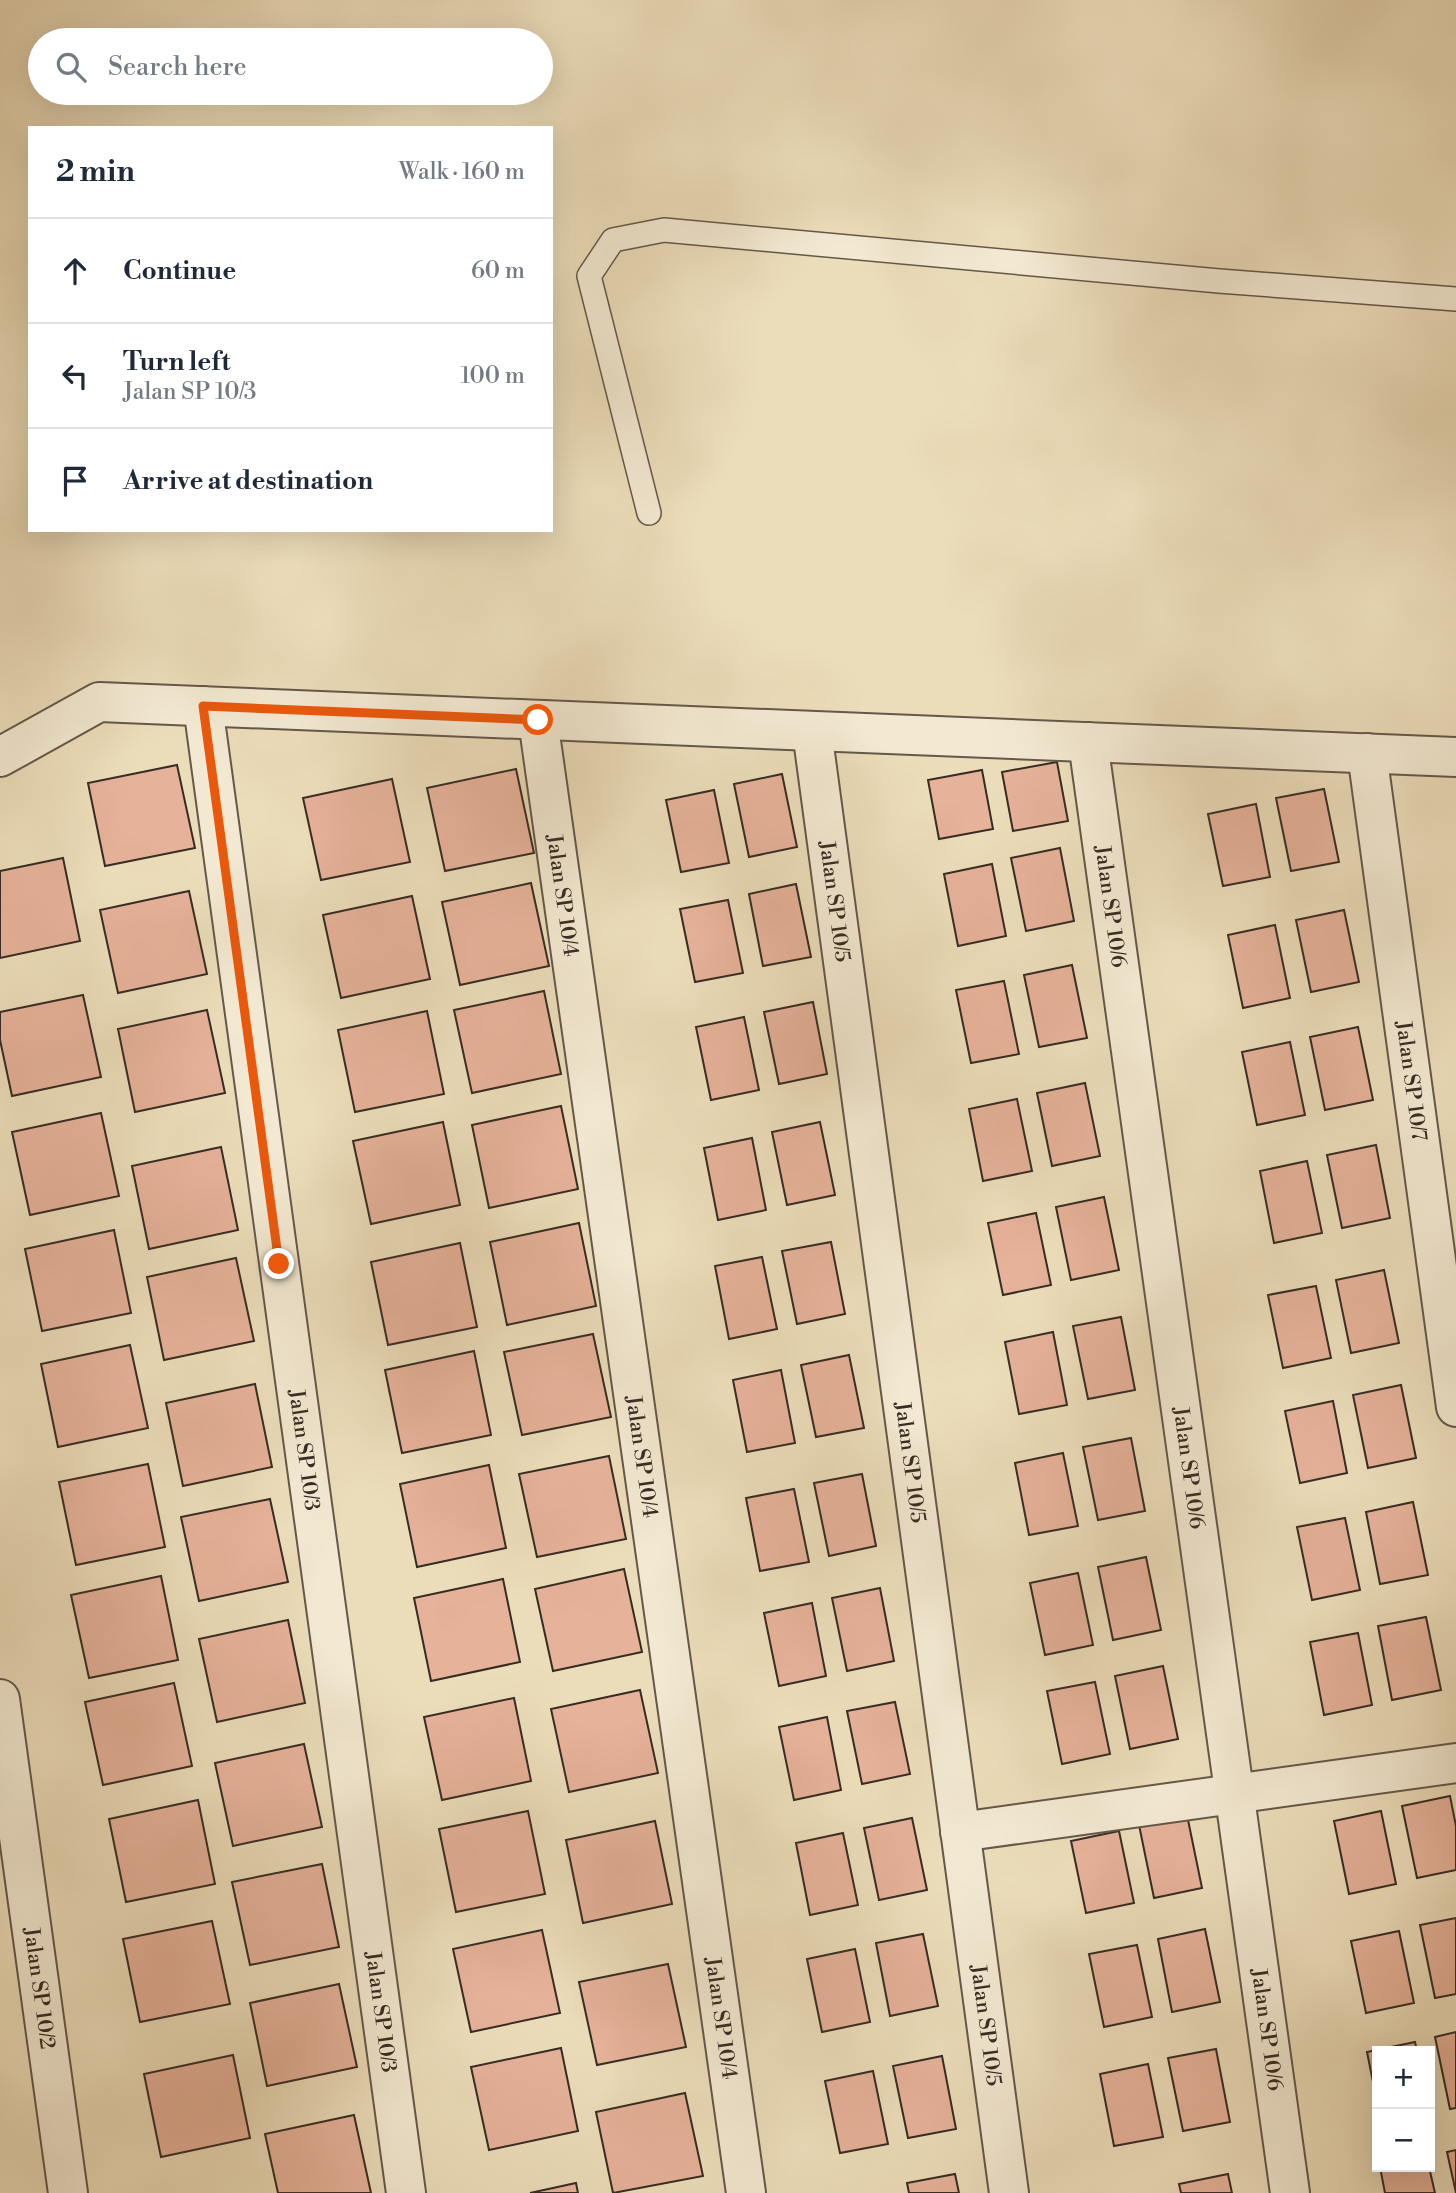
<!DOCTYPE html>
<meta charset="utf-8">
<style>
body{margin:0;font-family:"Libre Bodoni",serif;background:#f6f6f7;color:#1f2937}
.controls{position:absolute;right:21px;bottom:21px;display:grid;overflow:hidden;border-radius:0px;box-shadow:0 7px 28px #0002}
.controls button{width:63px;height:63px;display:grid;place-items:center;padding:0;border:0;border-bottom:2px solid #e0e1e3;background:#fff;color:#1f2937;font:35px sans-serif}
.stop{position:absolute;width:21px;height:21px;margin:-16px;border:5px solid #ea580c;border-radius:50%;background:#fff}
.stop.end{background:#ea580c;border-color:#fff;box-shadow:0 2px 7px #0008}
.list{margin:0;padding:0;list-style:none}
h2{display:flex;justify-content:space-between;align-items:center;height:91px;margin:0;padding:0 28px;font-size:30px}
h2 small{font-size:23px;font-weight:400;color:#747a83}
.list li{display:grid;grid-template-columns:46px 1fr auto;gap:21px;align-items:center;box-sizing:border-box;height:105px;padding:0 28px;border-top:2px solid #e0e1e3}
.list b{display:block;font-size:26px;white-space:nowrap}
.list p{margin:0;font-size:23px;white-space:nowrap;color:#747a83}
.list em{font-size:23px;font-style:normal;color:#747a83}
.icon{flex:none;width:38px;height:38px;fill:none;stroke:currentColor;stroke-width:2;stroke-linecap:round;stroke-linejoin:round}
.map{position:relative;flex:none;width:1456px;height:2193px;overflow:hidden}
.search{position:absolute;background:#fff;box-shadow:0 7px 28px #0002;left:28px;top:28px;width:525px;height:77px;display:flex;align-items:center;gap:18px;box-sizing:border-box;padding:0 24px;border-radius:38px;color:#747a83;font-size:26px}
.panel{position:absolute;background:#fff;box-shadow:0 7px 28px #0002;left:28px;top:126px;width:525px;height:406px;border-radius:0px}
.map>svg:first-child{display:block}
.building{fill:#e6b29a;stroke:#372c24;stroke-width:2}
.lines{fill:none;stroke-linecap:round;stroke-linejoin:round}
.lane-casing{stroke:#64584a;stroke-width:26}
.street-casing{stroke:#64584a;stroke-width:42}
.lane{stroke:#f3e9d2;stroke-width:23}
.street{stroke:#f3e9d2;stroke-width:38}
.route{stroke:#ea580c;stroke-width:9}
.labels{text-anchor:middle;stroke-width:7;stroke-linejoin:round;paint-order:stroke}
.street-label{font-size:21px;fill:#372c24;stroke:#f3e9d2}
</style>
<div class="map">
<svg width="1456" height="2193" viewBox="0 0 1456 2193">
<rect width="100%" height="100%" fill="#ecddba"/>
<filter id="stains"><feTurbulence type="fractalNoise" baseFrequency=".00286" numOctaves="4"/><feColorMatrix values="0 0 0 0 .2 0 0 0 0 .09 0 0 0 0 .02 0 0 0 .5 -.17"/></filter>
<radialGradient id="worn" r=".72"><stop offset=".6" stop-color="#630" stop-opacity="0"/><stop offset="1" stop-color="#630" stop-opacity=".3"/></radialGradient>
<path class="building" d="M 1057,762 L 1068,821 L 1013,831 L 1002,772 Z
M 177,765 L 195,848 L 105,866 L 88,783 Z
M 516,769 L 534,853 L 445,871 L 427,788 Z
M 982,770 L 993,829 L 939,839 L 928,780 Z
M 782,774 L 797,847 L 749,857 L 734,784 Z
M 392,779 L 410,862 L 321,880 L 303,798 Z
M 1324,789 L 1339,862 L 1291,871 L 1276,798 Z
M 714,790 L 729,863 L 681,872 L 666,800 Z
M 1256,804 L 1270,877 L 1223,886 L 1208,814 Z
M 1060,848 L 1074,921 L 1026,931 L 1011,858 Z
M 63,858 L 80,941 L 0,958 L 0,871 Z
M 992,864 L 1006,936 L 958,946 L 944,874 Z
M 531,883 L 549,966 L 460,985 L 442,902 Z
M 796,884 L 811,957 L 763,966 L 749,894 Z
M 189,891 L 207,974 L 118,993 L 100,910 Z
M 412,896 L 430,979 L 341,998 L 323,915 Z
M 728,900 L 743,973 L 695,982 L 680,909 Z
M 1344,910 L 1359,982 L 1311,992 L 1296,920 Z
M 1275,925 L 1290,998 L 1243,1008 L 1228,935 Z
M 1072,965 L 1087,1038 L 1039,1047 L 1024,975 Z
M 1004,981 L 1019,1054 L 971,1063 L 956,990 Z
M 544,991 L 561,1074 L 472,1093 L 454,1010 Z
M 83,995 L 101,1077 L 12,1096 L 0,1040 L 0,1012 Z
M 813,1002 L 827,1074 L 779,1084 L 764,1012 Z
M 207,1010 L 225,1093 L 135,1112 L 118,1029 Z
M 427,1011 L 444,1094 L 355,1112 L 338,1030 Z
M 744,1017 L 759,1090 L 711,1100 L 696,1027 Z
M 1358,1027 L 1373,1100 L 1325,1110 L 1310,1037 Z
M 1290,1042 L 1305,1115 L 1257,1125 L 1242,1052 Z
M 1085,1083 L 1100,1156 L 1052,1166 L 1037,1093 Z
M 1017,1099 L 1032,1171 L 983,1181 L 969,1109 Z
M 561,1106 L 578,1189 L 489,1208 L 472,1125 Z
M 101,1113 L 119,1196 L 30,1215 L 12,1132 Z
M 443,1122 L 460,1205 L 371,1224 L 353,1141 Z
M 820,1122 L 835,1195 L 787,1205 L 772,1132 Z
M 752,1138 L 766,1210 L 718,1220 L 704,1148 Z
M 1376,1145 L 1390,1218 L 1342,1228 L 1327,1155 Z
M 221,1147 L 238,1230 L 149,1249 L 132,1166 Z
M 1307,1161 L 1322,1233 L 1274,1243 L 1260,1171 Z
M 1104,1197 L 1119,1270 L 1071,1280 L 1056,1207 Z
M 1036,1213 L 1051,1285 L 1003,1295 L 988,1223 Z
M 579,1223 L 596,1306 L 507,1325 L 490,1242 Z
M 114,1230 L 131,1313 L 42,1331 L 25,1249 Z
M 831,1242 L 845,1314 L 797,1324 L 782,1251 Z
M 460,1243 L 477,1327 L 388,1345 L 371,1262 Z
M 762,1257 L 777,1329 L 729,1339 L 715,1266 Z
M 236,1258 L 254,1341 L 164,1360 L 147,1277 Z
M 1384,1270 L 1399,1343 L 1351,1353 L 1336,1280 Z
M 1316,1286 L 1331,1358 L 1283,1368 L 1268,1295 Z
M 1121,1317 L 1135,1390 L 1088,1399 L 1073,1326 Z
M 1053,1332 L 1067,1405 L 1019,1414 L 1005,1342 Z
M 593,1334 L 611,1417 L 522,1435 L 504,1352 Z
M 130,1345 L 148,1428 L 58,1447 L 41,1364 Z
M 474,1351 L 491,1435 L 402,1453 L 385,1370 Z
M 849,1355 L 864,1428 L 816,1437 L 801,1365 Z
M 781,1370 L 795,1443 L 747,1452 L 733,1380 Z
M 255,1384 L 272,1467 L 183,1486 L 166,1403 Z
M 1401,1385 L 1416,1458 L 1368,1468 L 1353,1395 Z
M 1333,1401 L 1347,1473 L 1300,1483 L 1285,1411 Z
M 1131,1438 L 1145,1511 L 1098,1520 L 1083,1447 Z
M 1063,1453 L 1078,1526 L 1029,1535 L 1015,1463 Z
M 609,1456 L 626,1539 L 537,1557 L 519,1474 Z
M 148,1464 L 165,1547 L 76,1565 L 59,1482 Z
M 489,1465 L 506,1548 L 417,1567 L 400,1484 Z
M 862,1474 L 876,1546 L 829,1556 L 814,1483 Z
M 794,1489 L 809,1562 L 760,1571 L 746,1498 Z
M 270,1499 L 288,1582 L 199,1601 L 181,1517 Z
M 1413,1502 L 1428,1575 L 1380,1584 L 1366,1512 Z
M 1345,1518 L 1360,1590 L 1312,1600 L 1297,1527 Z
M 1146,1557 L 1161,1630 L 1113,1640 L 1098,1567 Z
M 624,1569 L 642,1652 L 553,1671 L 535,1589 Z
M 1078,1573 L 1093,1645 L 1045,1655 L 1030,1583 Z
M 161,1576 L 178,1660 L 89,1678 L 71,1595 Z
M 503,1579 L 520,1662 L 431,1681 L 414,1598 Z
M 880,1588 L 894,1661 L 847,1671 L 832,1598 Z
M 812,1603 L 826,1676 L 779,1686 L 764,1613 Z
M 1426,1617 L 1441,1690 L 1392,1700 L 1378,1626 Z
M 288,1620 L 305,1703 L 217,1722 L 199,1639 Z
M 1358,1633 L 1372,1705 L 1324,1715 L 1310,1642 Z
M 1163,1666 L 1178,1739 L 1130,1749 L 1115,1676 Z
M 1095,1682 L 1110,1754 L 1062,1764 L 1047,1691 Z
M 174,1683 L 192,1766 L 103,1785 L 85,1702 Z
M 640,1690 L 658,1773 L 569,1792 L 551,1709 Z
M 514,1698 L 531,1781 L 442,1800 L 424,1717 Z
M 895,1702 L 910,1774 L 862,1784 L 847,1711 Z
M 827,1717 L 841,1790 L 794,1800 L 779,1727 Z
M 304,1744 L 322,1827 L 233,1846 L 215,1763 Z
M 1450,1796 L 1456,1826 L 1456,1870 L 1417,1878 L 1402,1806 Z
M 198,1800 L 215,1884 L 126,1902 L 109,1819 Z
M 528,1811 L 545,1894 L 456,1912 L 439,1829 Z
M 1381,1811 L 1396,1884 L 1349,1894 L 1334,1821 Z
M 1187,1815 L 1202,1888 L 1154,1898 L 1139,1825 Z
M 912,1818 L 927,1890 L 879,1900 L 864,1828 Z
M 655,1821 L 672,1904 L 583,1923 L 566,1840 Z
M 1119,1831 L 1134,1903 L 1086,1913 L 1071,1841 Z
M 843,1833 L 858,1905 L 810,1915 L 796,1843 Z
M 322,1864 L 339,1947 L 250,1965 L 232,1882 Z
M 1456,1918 L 1456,1994 L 1435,1998 L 1420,1925 Z
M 212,1921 L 230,2004 L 140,2022 L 123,1939 Z
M 1205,1929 L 1220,2002 L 1172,2012 L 1158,1939 Z
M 542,1930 L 560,2013 L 471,2032 L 453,1949 Z
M 1399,1931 L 1414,2003 L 1366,2013 L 1351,1941 Z
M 923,1934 L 938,2006 L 890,2016 L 876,1943 Z
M 1137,1945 L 1152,2017 L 1104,2027 L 1089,1954 Z
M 855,1949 L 870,2022 L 822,2032 L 807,1959 Z
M 668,1964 L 686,2047 L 597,2065 L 579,1982 Z
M 339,1984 L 357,2067 L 267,2086 L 250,2003 Z
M 1456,2032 L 1456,2108 L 1450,2109 L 1435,2037 Z
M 1415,2042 L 1417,2051 L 1377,2051 L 1377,2102 L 1367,2052 Z
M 561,2048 L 578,2131 L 489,2150 L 471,2067 Z
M 1216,2049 L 1230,2122 L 1183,2131 L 1168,2058 Z
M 233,2055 L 250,2138 L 161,2157 L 144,2074 Z
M 942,2056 L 956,2129 L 908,2138 L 893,2066 Z
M 1148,2064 L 1163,2137 L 1114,2146 L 1100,2074 Z
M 873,2071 L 888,2144 L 840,2153 L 825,2081 Z
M 685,2093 L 703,2176 L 613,2193 L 596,2112 Z
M 354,2115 L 371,2193 L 278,2193 L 265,2134 Z
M 1456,2150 L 1456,2193 L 1447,2152 Z
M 1380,2167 L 1429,2167 L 1435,2193 L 1385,2193 Z
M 955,2174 L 959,2193 L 909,2193 L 907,2183 Z
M 1228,2174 L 1232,2193 L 1181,2193 L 1179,2184 Z
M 576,2183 L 578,2193 L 530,2193 Z"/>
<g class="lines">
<defs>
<path id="lane" d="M 649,513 L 589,276 L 613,240 L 664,230 L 1219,281 L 1456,299"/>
<g id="street">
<path id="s1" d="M 203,706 L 406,2193"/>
<path id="s2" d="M 538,720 L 746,2193"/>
<path id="s3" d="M 812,731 L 1009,2193"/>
<path id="s4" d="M 1088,742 L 1290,2193"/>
<path id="s5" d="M 1367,753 L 1456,1407"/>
<path d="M 0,757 L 99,702 L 1456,757"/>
<path id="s6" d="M 0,1699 L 68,2193"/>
<path d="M 960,1832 L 1456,1763"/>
</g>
</defs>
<use href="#lane" class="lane-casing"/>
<use href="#street" class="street-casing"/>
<use href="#lane" class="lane"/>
<use href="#street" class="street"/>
</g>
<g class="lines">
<path class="route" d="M 279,1264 L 203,706 L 538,720"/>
</g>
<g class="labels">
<g class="street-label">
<text dy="7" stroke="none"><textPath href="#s2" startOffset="177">Jalan SP 10/4</textPath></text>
<text dy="7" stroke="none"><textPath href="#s3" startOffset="172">Jalan SP 10/5</textPath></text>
<text dy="7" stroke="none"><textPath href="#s4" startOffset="166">Jalan SP 10/6</textPath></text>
<text dy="7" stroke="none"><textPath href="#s5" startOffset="331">Jalan SP 10/7</textPath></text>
<text dy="7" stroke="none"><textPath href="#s1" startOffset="751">Jalan SP 10/3</textPath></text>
<text dy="7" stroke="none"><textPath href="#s2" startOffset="744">Jalan SP 10/4</textPath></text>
<text dy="7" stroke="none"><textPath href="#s3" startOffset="738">Jalan SP 10/5</textPath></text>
<text dy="7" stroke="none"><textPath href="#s4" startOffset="733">Jalan SP 10/6</textPath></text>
<text dy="7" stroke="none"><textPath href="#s6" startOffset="292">Jalan SP 10/2</textPath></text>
<text dy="7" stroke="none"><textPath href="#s1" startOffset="1318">Jalan SP 10/3</textPath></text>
<text dy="7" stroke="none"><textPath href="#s2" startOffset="1311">Jalan SP 10/4</textPath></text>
<text dy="7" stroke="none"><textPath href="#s3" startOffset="1306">Jalan SP 10/5</textPath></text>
<text dy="7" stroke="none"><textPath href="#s4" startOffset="1300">Jalan SP 10/6</textPath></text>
</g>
</g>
<rect width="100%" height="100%" filter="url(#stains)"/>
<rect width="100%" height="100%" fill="url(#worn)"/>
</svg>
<div class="controls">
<button>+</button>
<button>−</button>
</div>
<div class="stop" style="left:538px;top:720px"></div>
<div class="stop end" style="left:279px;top:1264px"></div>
<div class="search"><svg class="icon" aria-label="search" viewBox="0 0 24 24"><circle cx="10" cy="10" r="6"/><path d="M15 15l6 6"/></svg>Search here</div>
<section class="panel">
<h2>2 min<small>Walk · 160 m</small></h2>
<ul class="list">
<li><svg class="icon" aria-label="ahead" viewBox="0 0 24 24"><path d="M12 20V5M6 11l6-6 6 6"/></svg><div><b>Continue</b></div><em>60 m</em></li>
<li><svg class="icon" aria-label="left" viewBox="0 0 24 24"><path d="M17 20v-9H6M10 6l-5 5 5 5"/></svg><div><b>Turn left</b><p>Jalan SP 10/3</p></div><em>100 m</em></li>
<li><svg class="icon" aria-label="arrive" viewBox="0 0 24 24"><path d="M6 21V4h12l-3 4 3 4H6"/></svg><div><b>Arrive at destination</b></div></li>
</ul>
</section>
</div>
